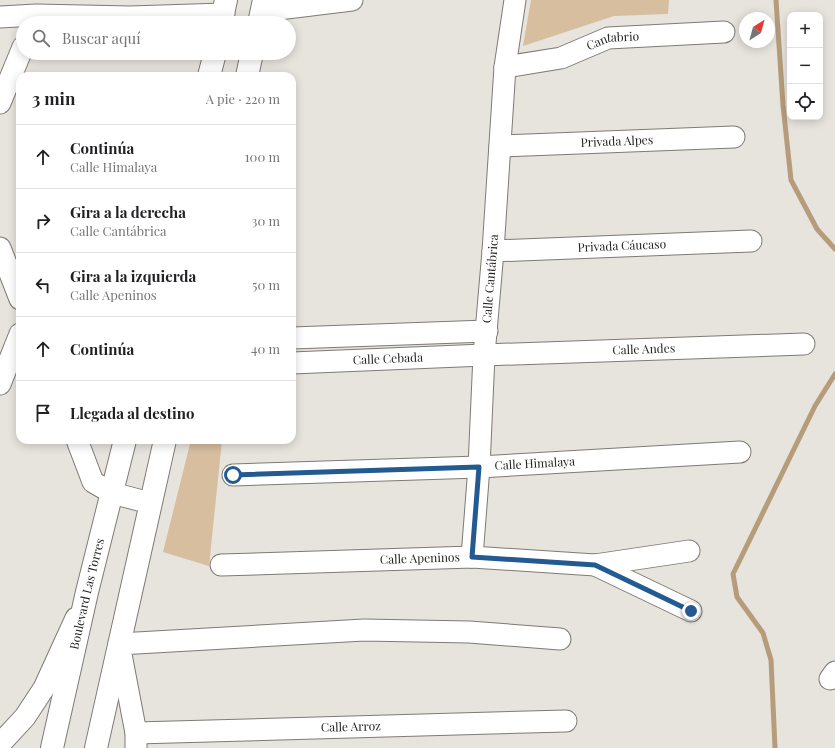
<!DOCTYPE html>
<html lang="es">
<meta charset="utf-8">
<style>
body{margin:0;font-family:"Playfair Display",serif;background:#f6f6f6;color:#202124}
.controls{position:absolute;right:12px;top:12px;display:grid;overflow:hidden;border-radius:8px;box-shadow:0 2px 10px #0003}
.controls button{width:36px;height:36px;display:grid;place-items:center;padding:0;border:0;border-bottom:1px solid #e0e0e0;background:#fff;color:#202124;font:20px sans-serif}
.compass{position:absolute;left:739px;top:12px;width:36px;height:36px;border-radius:50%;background:#fff;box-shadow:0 2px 10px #0003;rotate:36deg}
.stop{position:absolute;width:12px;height:12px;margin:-9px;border:3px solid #225a91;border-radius:50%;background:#fff}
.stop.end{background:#225a91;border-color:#fff;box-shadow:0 1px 4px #0008}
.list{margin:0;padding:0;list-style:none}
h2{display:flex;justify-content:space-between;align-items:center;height:52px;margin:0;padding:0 16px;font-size:17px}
h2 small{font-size:13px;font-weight:400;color:#757577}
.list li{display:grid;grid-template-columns:26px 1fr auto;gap:12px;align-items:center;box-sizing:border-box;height:64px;padding:0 16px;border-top:1px solid #e0e0e0}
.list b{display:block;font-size:15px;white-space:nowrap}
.list p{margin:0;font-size:13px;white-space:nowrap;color:#757577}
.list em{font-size:13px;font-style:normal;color:#757577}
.icon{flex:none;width:22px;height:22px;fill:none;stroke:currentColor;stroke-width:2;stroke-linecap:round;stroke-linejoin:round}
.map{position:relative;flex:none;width:835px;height:748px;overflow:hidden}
.search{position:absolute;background:#fff;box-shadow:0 2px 10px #0003;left:16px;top:16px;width:280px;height:44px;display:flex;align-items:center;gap:10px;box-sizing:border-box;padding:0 14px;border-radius:22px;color:#757577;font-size:15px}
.panel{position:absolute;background:#fff;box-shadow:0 2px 10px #0003;left:16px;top:72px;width:280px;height:372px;border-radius:12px}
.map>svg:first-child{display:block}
.green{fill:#d6be9f}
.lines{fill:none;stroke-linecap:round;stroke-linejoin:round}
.stream{stroke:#b69c7b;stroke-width:5}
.minor-casing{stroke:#7e7a75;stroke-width:23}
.major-casing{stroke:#7e7a75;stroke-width:24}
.minor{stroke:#fff;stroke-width:21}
.major{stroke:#fff;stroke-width:22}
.route{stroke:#225a91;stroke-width:5}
.labels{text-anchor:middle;stroke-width:3.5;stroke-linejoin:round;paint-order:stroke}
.street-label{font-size:12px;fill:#232220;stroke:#fff}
</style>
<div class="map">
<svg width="835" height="748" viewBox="0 0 835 748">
<rect width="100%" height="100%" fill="#e7e3dd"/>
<path class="green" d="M 531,0 L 669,0 L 668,14 L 614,16 L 523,46 Z
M 191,440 L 222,440 L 209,566 L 163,552 Z"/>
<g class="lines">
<path class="stream" d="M 776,0 L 783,105 L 791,180 L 817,229 L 835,249
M 775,748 L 771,660 L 763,633 L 737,597 L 733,574 L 815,406 L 835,374"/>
<defs>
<g id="minor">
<path d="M 262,11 L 352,0"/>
<path d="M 0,17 L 36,15 L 130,17 L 224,14"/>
<path id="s1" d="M 505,67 L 561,58 L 608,38 L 724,32"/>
<path d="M 0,103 L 23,47"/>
<path id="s2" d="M 500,146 L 734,137"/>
<path d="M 0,248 L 20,299"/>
<path id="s3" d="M 493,251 L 751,241"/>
<path d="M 292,338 L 487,331"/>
<path id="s4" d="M 292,363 L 484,355 L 804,344"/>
<path d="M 0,384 L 20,334"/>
<path d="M 77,440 L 93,482 L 112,493 L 150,503"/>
<path id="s5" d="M 233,475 L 479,467 L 740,452"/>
<path id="s6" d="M 472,557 L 479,467 L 484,355 L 493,251 L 505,67 L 515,0"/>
<path id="s7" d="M 221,565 L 472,557 L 595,565 L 689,551"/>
<path d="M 595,565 L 691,611"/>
<path d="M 830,679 L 835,672"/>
<path id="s8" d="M 136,733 L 566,721"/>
<path d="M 0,744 L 25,717 L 44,688 L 76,618"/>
<path d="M 136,748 L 136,733 L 119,644 L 364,630 L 469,632 L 560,639"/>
</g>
<g id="major">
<path d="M 221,23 L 226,0"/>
<path d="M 259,23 L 264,0"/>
<path d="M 209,76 L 215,53"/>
<path d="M 247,76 L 252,53"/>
<path id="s9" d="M 52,748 L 87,592 L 125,440"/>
<path d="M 96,748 L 165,440"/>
</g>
</defs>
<use href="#minor" class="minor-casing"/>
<use href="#major" class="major-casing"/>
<use href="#minor" class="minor"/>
<use href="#major" class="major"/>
</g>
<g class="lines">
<path class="route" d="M 233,475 L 479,467 L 472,557 L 595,565 L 691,611"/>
</g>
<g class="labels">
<g class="street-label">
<text dy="4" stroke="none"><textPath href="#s1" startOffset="112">Cantabrio</textPath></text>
<text dy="4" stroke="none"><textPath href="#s2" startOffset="117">Privada Alpes</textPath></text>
<text dy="4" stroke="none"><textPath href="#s3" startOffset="129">Privada Cáucaso</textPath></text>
<text dy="4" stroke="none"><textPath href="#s6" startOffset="279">Calle Cantábrica</textPath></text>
<text dy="4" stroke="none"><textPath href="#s4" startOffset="352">Calle Andes</textPath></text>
<text dy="4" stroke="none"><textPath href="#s4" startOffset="96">Calle Cebada</textPath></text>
<text dy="4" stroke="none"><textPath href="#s5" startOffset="302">Calle Himalaya</textPath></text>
<text dy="4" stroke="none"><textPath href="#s7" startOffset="199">Calle Apeninos</textPath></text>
<text dy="4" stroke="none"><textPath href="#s9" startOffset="158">Boulevard Las Torres</textPath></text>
<text dy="4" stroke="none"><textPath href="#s8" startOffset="215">Calle Arroz</textPath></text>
</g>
</g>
</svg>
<div class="controls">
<button>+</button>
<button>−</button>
<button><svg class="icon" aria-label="locate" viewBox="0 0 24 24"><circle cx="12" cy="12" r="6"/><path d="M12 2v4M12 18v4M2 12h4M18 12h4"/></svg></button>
</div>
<svg class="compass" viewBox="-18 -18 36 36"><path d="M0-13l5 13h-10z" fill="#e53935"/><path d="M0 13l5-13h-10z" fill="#757577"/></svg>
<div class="stop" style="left:233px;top:475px"></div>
<div class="stop end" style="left:691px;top:611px"></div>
<div class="search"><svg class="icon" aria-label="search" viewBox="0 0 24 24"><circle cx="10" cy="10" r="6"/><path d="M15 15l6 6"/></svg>Buscar aquí</div>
<section class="panel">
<h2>3 min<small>A pie · 220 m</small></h2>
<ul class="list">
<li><svg class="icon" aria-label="ahead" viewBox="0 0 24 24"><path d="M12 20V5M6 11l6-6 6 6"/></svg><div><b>Continúa</b><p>Calle Himalaya</p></div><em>100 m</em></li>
<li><svg class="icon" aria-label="right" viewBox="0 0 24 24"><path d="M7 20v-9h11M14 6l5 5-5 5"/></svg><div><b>Gira a la derecha</b><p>Calle Cantábrica</p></div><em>30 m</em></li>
<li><svg class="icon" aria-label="left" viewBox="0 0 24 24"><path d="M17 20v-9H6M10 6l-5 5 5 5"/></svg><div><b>Gira a la izquierda</b><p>Calle Apeninos</p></div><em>50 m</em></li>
<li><svg class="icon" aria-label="ahead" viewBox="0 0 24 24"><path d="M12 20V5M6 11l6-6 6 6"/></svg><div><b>Continúa</b></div><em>40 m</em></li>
<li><svg class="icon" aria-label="arrive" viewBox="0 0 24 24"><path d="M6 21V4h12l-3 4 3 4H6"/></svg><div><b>Llegada al destino</b></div></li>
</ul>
</section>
</div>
